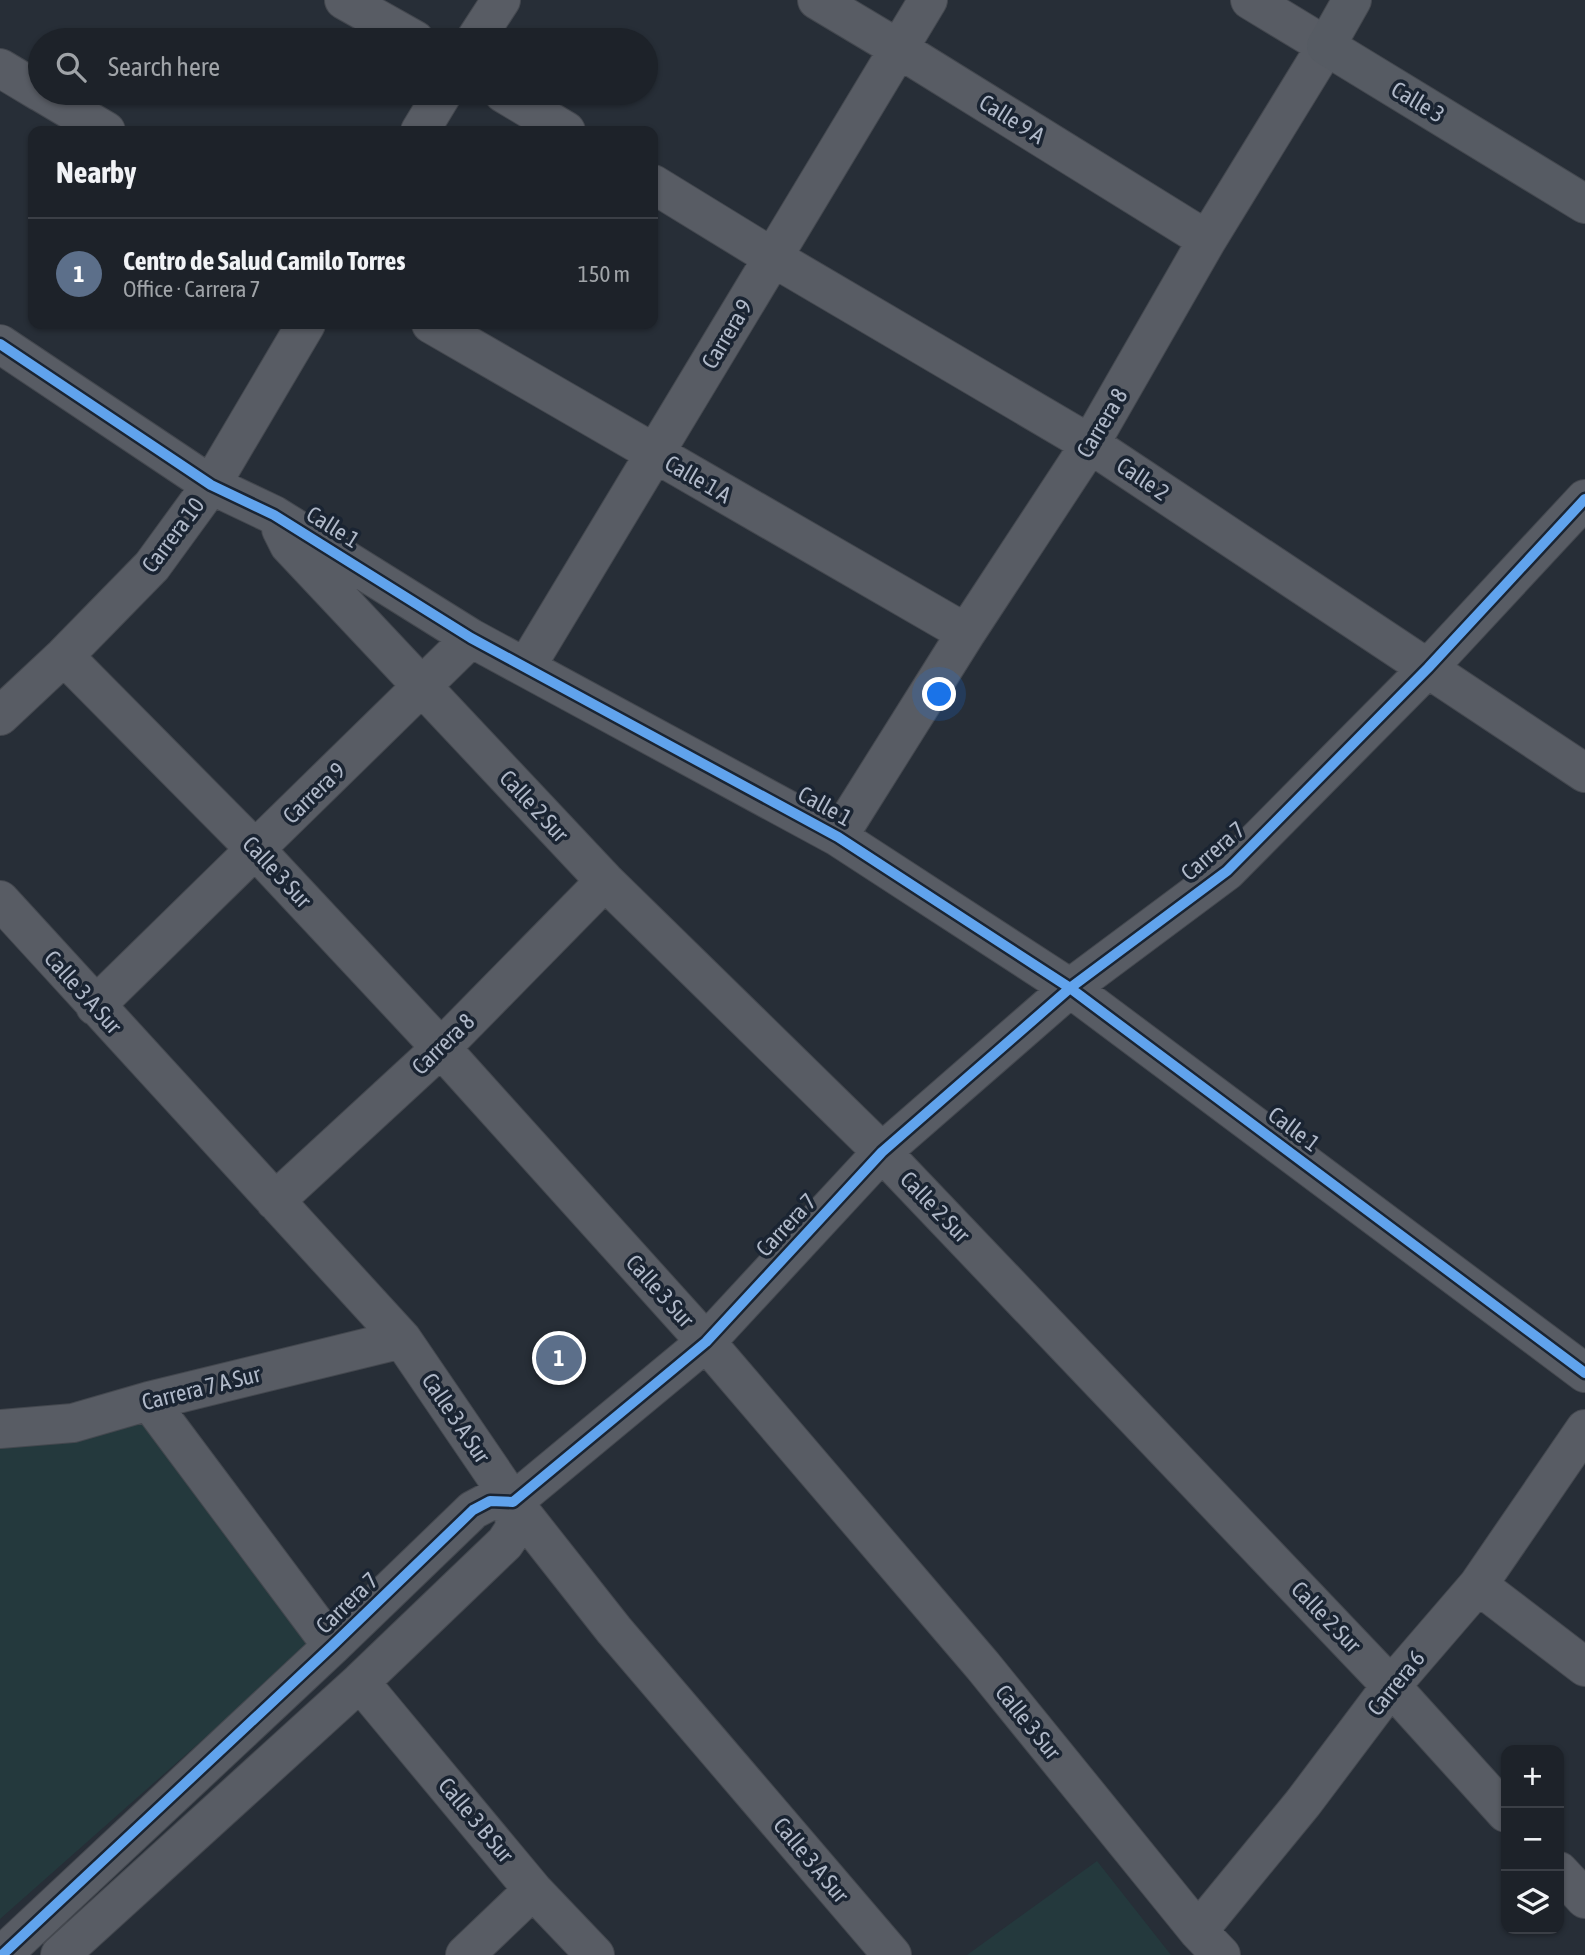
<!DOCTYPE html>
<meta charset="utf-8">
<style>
body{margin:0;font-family:"Asap Condensed",sans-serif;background:#252a31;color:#f1f3f6}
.controls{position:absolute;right:21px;bottom:21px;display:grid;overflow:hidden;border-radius:14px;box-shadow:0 2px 5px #0004}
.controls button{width:63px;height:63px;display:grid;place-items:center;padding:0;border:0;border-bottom:2px solid #3b3f46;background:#1d2229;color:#f1f3f6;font:35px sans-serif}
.you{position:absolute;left:940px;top:695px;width:24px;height:24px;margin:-18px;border:5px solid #fff;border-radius:50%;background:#1a73e8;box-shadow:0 0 0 10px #1a73e833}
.badge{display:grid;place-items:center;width:46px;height:46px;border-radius:50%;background:#808896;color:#fff;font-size:23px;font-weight:700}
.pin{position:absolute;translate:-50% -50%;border:4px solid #fff;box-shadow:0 2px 7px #0006}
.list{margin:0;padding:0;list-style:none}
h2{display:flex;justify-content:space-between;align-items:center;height:91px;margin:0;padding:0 28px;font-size:30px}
h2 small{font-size:23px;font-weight:400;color:#a0a4a8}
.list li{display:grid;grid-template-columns:46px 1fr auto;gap:21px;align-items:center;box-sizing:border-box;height:112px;padding:0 28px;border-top:2px solid #3b3f46}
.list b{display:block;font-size:26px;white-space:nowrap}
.list p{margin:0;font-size:23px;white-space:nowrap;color:#a0a4a8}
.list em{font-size:23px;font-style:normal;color:#a0a4a8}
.icon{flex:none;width:38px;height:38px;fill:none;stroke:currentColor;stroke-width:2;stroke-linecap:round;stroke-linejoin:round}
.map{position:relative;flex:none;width:1585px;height:1955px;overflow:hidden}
.search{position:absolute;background:#1d2229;box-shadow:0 2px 5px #0004;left:28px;top:28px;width:630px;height:77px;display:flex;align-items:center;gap:18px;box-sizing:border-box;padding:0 24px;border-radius:38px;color:#a0a4a8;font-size:26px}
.panel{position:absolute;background:#1d2229;box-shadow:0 2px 5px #0004;left:28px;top:126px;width:630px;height:203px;border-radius:14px}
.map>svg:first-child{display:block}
.green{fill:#24393d}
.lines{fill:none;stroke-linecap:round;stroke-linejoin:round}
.street-casing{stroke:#44484f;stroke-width:40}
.secondary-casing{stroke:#44484f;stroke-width:40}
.street{stroke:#585c64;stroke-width:38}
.secondary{stroke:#565b63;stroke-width:38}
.cycleway-casing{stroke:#1a2432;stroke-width:15}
.cycleway{stroke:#60a3ed;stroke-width:10}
.labels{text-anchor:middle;stroke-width:7;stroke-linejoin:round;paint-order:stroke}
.street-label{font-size:23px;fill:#b0b9c9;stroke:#1a2432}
</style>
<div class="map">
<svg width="1585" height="1955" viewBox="0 0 1585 1955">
<rect width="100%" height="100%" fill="#272e37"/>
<path class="green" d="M 149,1401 L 312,1643 L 0,1919 L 0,1422 Z
M 1097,1861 L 1171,1955 L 967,1955 Z"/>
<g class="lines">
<defs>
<path id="street" d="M 344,0 L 415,40
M 817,0 L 899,49 L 1207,240
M 475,40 L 501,0
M 0,68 L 40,92
M 42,93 L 106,131
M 503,93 L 566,131
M 420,131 L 443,93
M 653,184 L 772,257 L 1090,444 L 1585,773
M 431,324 L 966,633
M 0,344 L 211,485 L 274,515 L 471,638 L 838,837 L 1070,988 L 1585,1373
M 281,529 L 289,545 L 605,881 L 882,1152 L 1391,1686 L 1506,1813
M 64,656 L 256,850 L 441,1048 L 706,1342 L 983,1666 L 1198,1931 L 1221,1955
M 526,667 L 928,0
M 0,716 L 64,656 L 152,566 L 211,485 L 306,324
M 838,837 L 966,633 L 1090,444 L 1207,240 L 1326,46 L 1250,0
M 0,900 L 402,1339 L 513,1502 L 614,1630 L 892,1955
M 95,1006 L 471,638
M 275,1201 L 441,1048 L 605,881
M 149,1401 L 332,1646
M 0,1429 L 73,1423 L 149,1401 L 402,1339
M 1478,1585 L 1585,1667
M 360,1682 L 533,1890 L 595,1955
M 1559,1871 L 1585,1899
M 1198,1931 L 1303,1803 L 1391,1686 L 1478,1585 L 1585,1429
M 2,1955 L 332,1646 L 473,1510 L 490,1501 L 513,1502 L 706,1342 L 882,1152 L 1070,988 L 1227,871 L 1428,668 L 1585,499
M 60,1955 L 360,1682 L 505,1543 L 515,1528 L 513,1502
M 465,1955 L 533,1890"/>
<path id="secondary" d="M 1352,0 L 1326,46 L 1585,204"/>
</defs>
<use href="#street" class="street-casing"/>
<use href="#secondary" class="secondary-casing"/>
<use href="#street" class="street"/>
<use href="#secondary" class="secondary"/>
<defs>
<path id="cycleway" d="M 0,344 L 211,485 L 274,515 L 471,638 L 838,837 L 1070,988 L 1585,1373
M 2,1955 L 332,1646 L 473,1510 L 490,1501 L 513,1502 L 706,1342 L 882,1152 L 1070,988 L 1227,871 L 1428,668 L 1585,499"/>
</defs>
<use href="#cycleway" class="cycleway-casing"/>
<use href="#cycleway" class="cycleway"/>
</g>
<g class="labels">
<g class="street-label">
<text transform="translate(1418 102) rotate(31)" y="8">Calle 3</text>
<text transform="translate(1012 119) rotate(32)" y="8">Calle 9 A</text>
<text transform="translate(727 334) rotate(-59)" y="8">Carrera 9</text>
<text transform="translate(1102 423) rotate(-59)" y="8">Carrera 8</text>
<text transform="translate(698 479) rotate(30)" y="8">Calle 1 A</text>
<text transform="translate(1143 479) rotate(34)" y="8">Calle 2</text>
<text transform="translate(333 527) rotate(32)" y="8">Calle 1</text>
<text transform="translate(173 535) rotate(-53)" y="8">Carrera 10</text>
<text transform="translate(314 793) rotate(-44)" y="8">Carrera 9</text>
<text transform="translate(534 806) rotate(47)" y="8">Calle 2 Sur</text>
<text transform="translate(825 806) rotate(29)" y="8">Calle 1</text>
<text transform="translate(1213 851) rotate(-41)" y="8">Carrera 7</text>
<text transform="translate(277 872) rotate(47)" y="8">Calle 3 Sur</text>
<text transform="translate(83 992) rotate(48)" y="8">Calle 3 A Sur</text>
<text transform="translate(443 1044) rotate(-44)" y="8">Carrera 8</text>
<text transform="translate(1294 1129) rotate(37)" y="8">Calle 1</text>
<text transform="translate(935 1207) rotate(46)" y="8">Calle 2 Sur</text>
<text transform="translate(786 1225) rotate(-47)" y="8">Carrera 7</text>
<text transform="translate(660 1291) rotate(48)" y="8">Calle 3 Sur</text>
<text transform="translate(201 1388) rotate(-14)" y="8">Carrera 7 A Sur</text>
<text transform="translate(456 1418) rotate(56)" y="8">Calle 3 A Sur</text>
<text transform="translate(347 1603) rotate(-44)" y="8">Carrera 7</text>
<text transform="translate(1326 1617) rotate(46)" y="8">Calle 2 Sur</text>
<text transform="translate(1396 1683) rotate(-51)" y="8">Carrera 6</text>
<text transform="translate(1028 1722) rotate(51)" y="8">Calle 3 Sur</text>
<text transform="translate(476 1820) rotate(50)" y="8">Calle 3 B Sur</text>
<text transform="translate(811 1860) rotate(50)" y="8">Calle 3 A Sur</text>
</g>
</g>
</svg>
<div class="controls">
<button>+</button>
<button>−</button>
<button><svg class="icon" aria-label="layers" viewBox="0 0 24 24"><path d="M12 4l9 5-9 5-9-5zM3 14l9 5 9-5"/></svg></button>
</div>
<div class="you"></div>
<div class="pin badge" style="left:559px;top:1358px;background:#5c6f8a">1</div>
<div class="search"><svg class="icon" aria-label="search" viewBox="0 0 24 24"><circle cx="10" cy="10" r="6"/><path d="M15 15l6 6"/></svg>Search here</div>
<section class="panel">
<h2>Nearby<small></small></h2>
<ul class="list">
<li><span class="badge" style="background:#5c6f8a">1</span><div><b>Centro de Salud Camilo Torres</b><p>Office · Carrera 7</p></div><em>150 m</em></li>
</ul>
</section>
</div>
